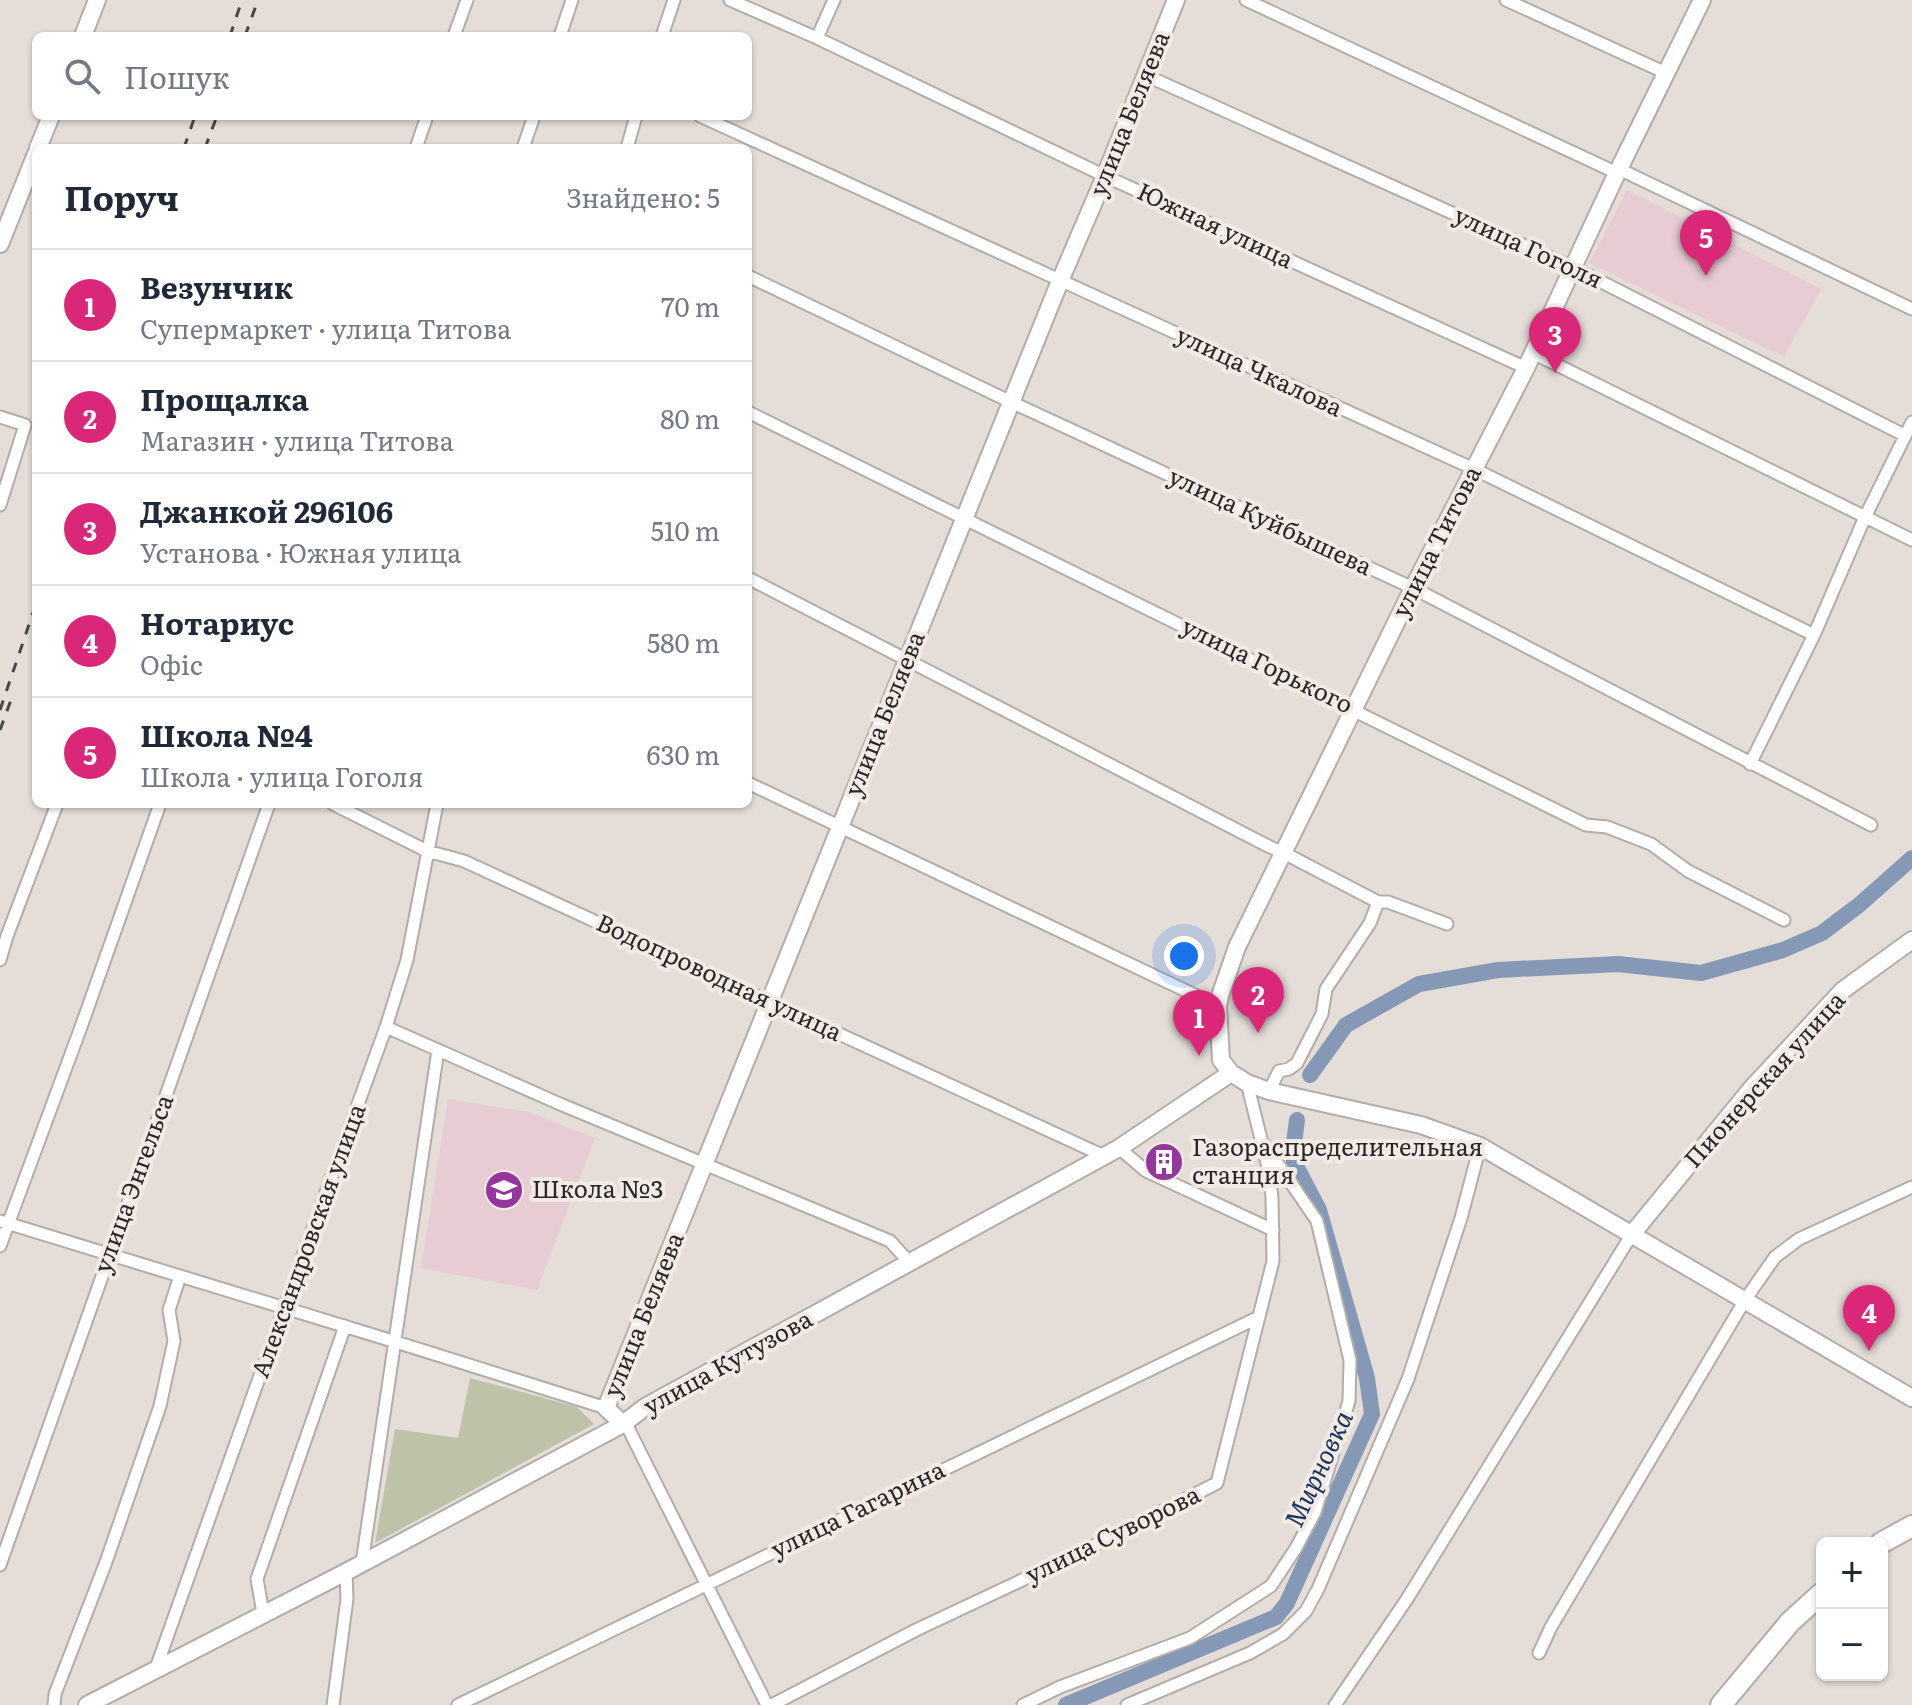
<!DOCTYPE html>
<html lang="uk">
<meta charset="utf-8">
<style>
body{margin:0;font-family:Literata,serif;background:#f2f2f3;color:#1f2937}
.controls{position:absolute;right:24px;bottom:24px;display:grid;overflow:hidden;border-radius:12px;box-shadow:0 2px 6px #0004}
.controls button{width:72px;height:72px;display:grid;place-items:center;padding:0;border:0;border-bottom:2px solid #e0e1e3;background:#fff;color:#1f2937;font:40px sans-serif}
.you{position:absolute;left:1184px;top:956px;width:28px;height:28px;margin:-20px;border:6px solid #fff;border-radius:50%;background:#1a73e8;box-shadow:0 0 0 12px #1a73e833}
.badge{display:grid;place-items:center;width:52px;height:52px;border-radius:50%;background:#db2777;color:#fff;font-size:26px;font-weight:700}
.pin{position:absolute;translate:-50% -66px;filter:drop-shadow(0 2px 4px #0008)}
.pin::after{content:'';position:absolute;top:42px;width:28px;height:24px;background:inherit;clip-path:polygon(0 0,100% 0,50% 100%)}
.list{margin:0;padding:0;list-style:none}
h2{display:flex;justify-content:space-between;align-items:center;height:104px;margin:0;padding:0 32px;font-size:34px}
h2 small{font-size:26px;font-weight:400;color:#747a83}
.list li{display:grid;grid-template-columns:52px 1fr auto;gap:24px;align-items:center;box-sizing:border-box;height:112px;padding:0 32px;border-top:2px solid #e0e1e3}
.list b{display:block;font-size:30px;white-space:nowrap}
.list p{margin:0;font-size:26px;white-space:nowrap;color:#747a83}
.list em{font-size:26px;font-style:normal;color:#747a83}
.icon{flex:none;width:44px;height:44px;fill:none;stroke:currentColor;stroke-width:2;stroke-linecap:round;stroke-linejoin:round}
.map{position:relative;flex:none;width:1912px;height:1705px;overflow:hidden}
.search{position:absolute;background:#fff;box-shadow:0 2px 6px #0004;left:32px;top:32px;width:720px;height:88px;display:flex;align-items:center;gap:20px;box-sizing:border-box;padding:0 28px;border-radius:12px;color:#747a83;font-size:30px}
.panel{position:absolute;background:#fff;box-shadow:0 2px 6px #0004;left:32px;top:144px;width:720px;height:664px;border-radius:12px}
.map>svg:first-child{display:block}
.education{fill:#e7cdd3}
.green{fill:#bdc2a9}
.lines{fill:none;stroke-linecap:round;stroke-linejoin:round}
.river{stroke:#8598b6;stroke-width:16}
.street-casing{stroke:#b3aca7;stroke-width:15}
.secondary-casing{stroke:#b3aca7;stroke-width:20}
.highway-casing{stroke:#b3aca7;stroke-width:24}
.street{stroke:#fff;stroke-width:11}
.secondary{stroke:#fff;stroke-width:16}
.highway{stroke:#fff;stroke-width:20}
.rail{stroke:#4a4745;stroke-width:3;stroke-dasharray:10 10;stroke-linecap:butt}
.labels{text-anchor:middle;stroke-width:8;stroke-linejoin:round;paint-order:stroke}
.street-label{font-size:24px;fill:#2a2726;stroke:#f2eae5}
.poi-label{font-size:24px;fill:#2a2726;stroke:#f2eae5;text-anchor:start}
.water-label{font-size:26px;font-style:italic;fill:#1c345d;stroke:#f2eae5}
</style>
<div class="map">
<svg width="1912" height="1705" viewBox="0 0 1912 1705">
<rect width="100%" height="100%" fill="#e4ddd8"/>
<path class="education" d="M 1627,190 L 1821,289 L 1784,357 L 1589,263 Z
M 448,1099 L 529,1112 L 595,1138 L 537,1290 L 421,1268 Z"/>
<path class="green" d="M 470,1378 L 577,1407 L 594,1424 L 375,1543 L 395,1429 L 458,1438 Z"/>
<g class="lines">
<path class="river" d="M 1310,1075 L 1346,1025 L 1419,984 L 1498,970 L 1618,964 L 1701,973 L 1783,950 L 1822,933 L 1859,905 L 1912,858
M 1066,1705 L 1276,1617 L 1287,1603 L 1372,1414 L 1367,1378 L 1319,1210 L 1294,1162 L 1293,1151 L 1297,1120"/>
<defs>
<path id="street" d="M 730,0 L 817,38 L 1105,176 L 1526,368
M 1246,0 L 1617,173
M 1506,0 L 1666,73
M 454,36 L 467,0
M 560,36 L 572,0
M 662,36 L 674,0
M 817,38 L 834,0
M 1145,75 L 1572,267 L 1904,435
M 700,116 L 1474,469 L 1814,635
M 416,148 L 427,116
M 523,148 L 534,116
M 627,148 L 636,116
M 1619,169 L 1912,309
M 748,276 L 1011,402 L 1413,588 L 1871,825
M 1533,353 L 1912,540
M 748,412 L 1586,825 L 1607,827 L 1651,844 L 1688,871 L 1784,920
M 0,417 L 25,425 L 0,505
M 748,578 L 1268,846 L 1284,853 L 1378,902 L 1388,902 L 1447,924
M 1750,764 L 1814,635 L 1865,517 L 1912,422
M 748,783 L 1218,1006
M 333,804 L 427,851 L 464,861 L 1104,1156
M 0,960 L 7,936 L 57,804
M 386,1027 L 560,1104 L 890,1241 L 910,1263
M 1269,1091 L 1279,1071 L 1289,1069 L 1297,1063 L 1322,1014 L 1326,989 L 1370,923 L 1378,902
M 1119,1148 L 1146,1171 L 1273,1230
M 0,1221 L 396,1342 L 606,1408
M 0,1246 L 81,1027 L 160,804
M 625,1422 L 767,1705
M 362,1563 L 438,1050
M 0,1565 L 269,804
M 263,1613 L 257,1579 L 345,1326
M 1539,1653 L 1551,1627 L 1745,1300 L 1775,1257 L 1799,1239 L 1912,1187
M 155,1671 L 284,1308 L 386,1027 L 407,960 L 437,804
M 54,1705 L 55,1694 L 106,1562 L 160,1406 L 174,1341 L 169,1310 L 180,1276
M 333,1705 L 347,1599 L 346,1572
M 458,1705 L 1259,1317
M 772,1705 L 916,1630 L 1088,1549 L 1217,1483 L 1273,1261 L 1272,1197 L 1267,1163 L 1247,1083
M 1023,1705 L 1060,1687 L 1190,1638 L 1271,1586 L 1296,1548 L 1315,1512 L 1349,1401 L 1350,1360 L 1317,1221 L 1265,1145
M 1127,1705 L 1250,1653 L 1283,1634 L 1306,1611 L 1318,1589 L 1408,1379 L 1461,1218 L 1480,1146
M 1335,1705 L 1407,1599 L 1632,1234"/>
<path id="secondary" d="M 1702,0 L 1617,173 L 1526,368 L 1413,588 L 1237,947 L 1220,996 L 1218,1006 L 1221,1060 L 1231,1073 L 1236,1076 L 1247,1083 L 1269,1091 L 1421,1125 L 1480,1146 L 1912,1398
M 83,36 L 97,0
M 38,148 L 51,116
M 0,244 L 36,154
M 1632,1234 L 1751,1089 L 1843,990 L 1912,940
M 623,1424 L 606,1408 L 1060,281 L 1105,176 L 1176,0
M 87,1705 L 346,1572 L 623,1424 L 645,1407 L 1119,1148 L 1231,1073"/>
<path id="highway" d="M 1881,1543 L 1912,1526
M 1721,1705 L 1790,1622 L 1822,1593"/>
</defs>
<use href="#street" class="street-casing"/>
<use href="#secondary" class="secondary-casing"/>
<use href="#highway" class="highway-casing"/>
<use href="#street" class="street"/>
<use href="#secondary" class="secondary"/>
<use href="#highway" class="highway"/>
<path class="rail" d="M 230,36 L 242,0
M 245,36 L 258,0
M 184,148 L 195,116
M 205,148 L 217,116
M 0,710 L 36,604
M 0,730 L 11,700"/>
</g>
<defs>
<symbol id="building-disc" viewBox="-11 -11 22 22"><circle r="9.5" fill="#95369f" stroke="#f2eae5"/><path d="M-4-6H4V6H1V3H-1V6H-4ZM-2.5-4.3h1.7v1.8h-1.7ZM.8-4.3h1.7v1.8H.8ZM-2.5-1h1.7V.8h-1.7ZM.8-1h1.7V.8H.8Z" fill="#fff"/></symbol>
<symbol id="school-disc" viewBox="-11 -11 22 22"><circle r="9.5" fill="#95369f" stroke="#f2eae5"/><path d="M0-5L7-2L0 1L-7-2ZM-4 1L0 2.5L4 1V4Q0 6-4 4Z" fill="#fff"/></symbol>
</defs>
<g fill-rule="evenodd">
<use href="#building-disc" x="1142" y="1140" width="44" height="44"/>
<use href="#school-disc" x="482" y="1168" width="44" height="44"/>
</g>
<g class="labels">
<g class="street-label">
<text transform="translate(1130 114) rotate(-68)" y="8">улица Беляева</text>
<text transform="translate(1215 226) rotate(25)" y="8">Южная улица</text>
<text transform="translate(1528 248) rotate(25)" y="8">улица Гоголя</text>
<text transform="translate(1259 372) rotate(25)" y="8">улица Чкалова</text>
<text transform="translate(1270 522) rotate(25)" y="8">улица Куйбышева</text>
<text transform="translate(1437 542) rotate(-63)" y="8">улица Титова</text>
<text transform="translate(1267 666) rotate(26)" y="8">улица Горького</text>
<text transform="translate(885 714) rotate(-68)" y="8">улица Беляева</text>
<text transform="translate(719 978) rotate(25)" y="8">Водопроводная улица</text>
<text transform="translate(1765 1080) rotate(-48)" y="8">Пионерская улица</text>
<text transform="translate(134 1184) rotate(-70)" y="8">улица Энгельса</text>
<text transform="translate(309 1241) rotate(-70)" y="8">Александровская улица</text>
<text transform="translate(644 1315) rotate(-68)" y="8">улица Беляева</text>
<text transform="translate(728 1363) rotate(-29)" y="8">улица Кутузова</text>
<text transform="translate(858 1510) rotate(-26)" y="8">улица Гагарина</text>
<text transform="translate(1113 1535) rotate(-26)" y="8">улица Суворова</text>
</g>
<g class="poi-label">
<text x="1192" y="1156">Газораспределительная<tspan x="1192" dy="28">станция</tspan></text>
<text x="532" y="1198">Школа №3</text>
</g>
<g class="water-label">
<text transform="translate(1319 1469) rotate(-65)" y="9">Мирновка</text>
</g>
</g>
</svg>
<div class="controls">
<button>+</button>
<button>−</button>
</div>
<div class="you"></div>
<div class="pin badge" style="left:1199px;top:1056px">1</div>
<div class="pin badge" style="left:1258px;top:1033px">2</div>
<div class="pin badge" style="left:1555px;top:373px">3</div>
<div class="pin badge" style="left:1869px;top:1351px">4</div>
<div class="pin badge" style="left:1706px;top:276px">5</div>
<div class="search"><svg class="icon" aria-label="search" viewBox="0 0 24 24"><circle cx="10" cy="10" r="6"/><path d="M15 15l6 6"/></svg>Пошук</div>
<section class="panel">
<h2>Поруч<small>Знайдено: 5</small></h2>
<ul class="list">
<li><span class="badge">1</span><div><b>Везунчик</b><p>Супермаркет · улица Титова</p></div><em>70 m</em></li>
<li><span class="badge">2</span><div><b>Прощалка</b><p>Магазин · улица Титова</p></div><em>80 m</em></li>
<li><span class="badge">3</span><div><b>Джанкой 296106</b><p>Установа · Южная улица</p></div><em>510 m</em></li>
<li><span class="badge">4</span><div><b>Нотариус</b><p>Офіс</p></div><em>580 m</em></li>
<li><span class="badge">5</span><div><b>Школа №4</b><p>Школа · улица Гоголя</p></div><em>630 m</em></li>
</ul>
</section>
</div>
